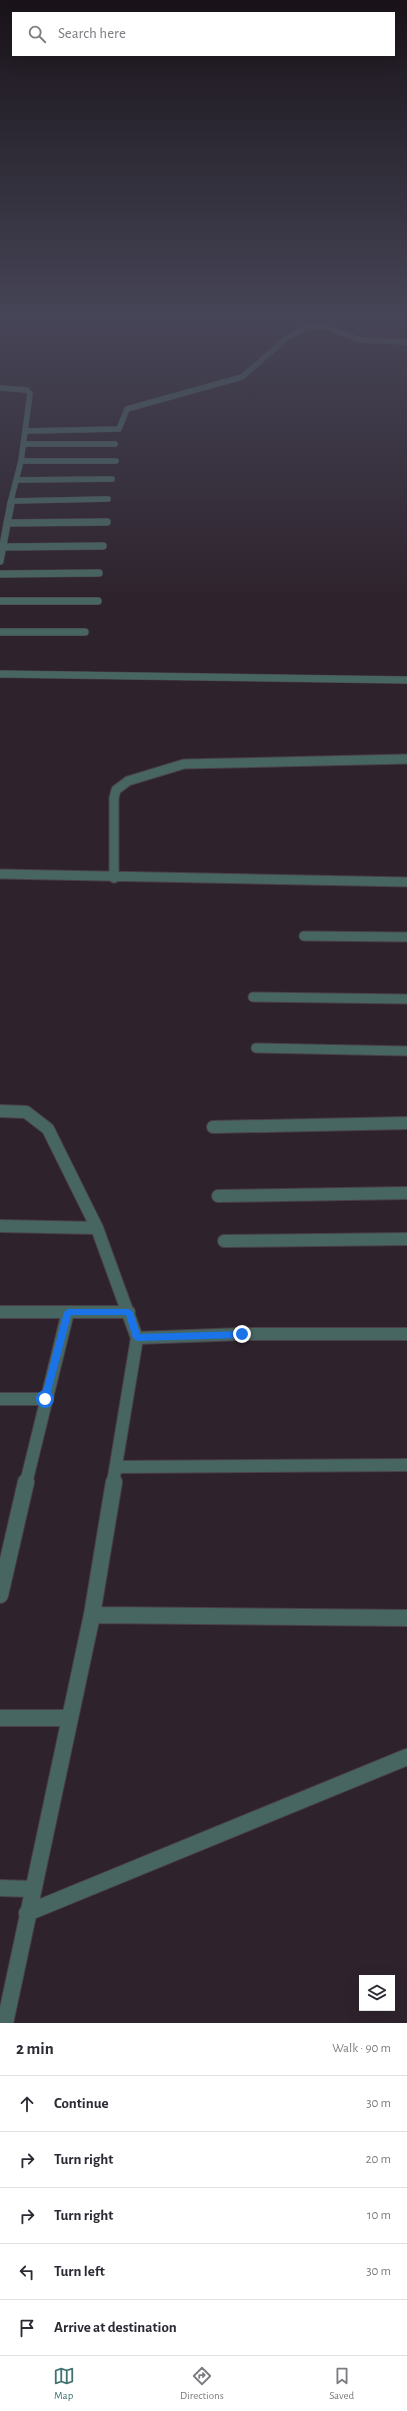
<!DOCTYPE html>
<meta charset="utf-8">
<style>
body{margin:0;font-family:"Alegreya Sans",sans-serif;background:#f2f2f3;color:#2b2b33}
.controls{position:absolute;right:12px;bottom:12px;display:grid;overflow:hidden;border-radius:0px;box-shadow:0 4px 16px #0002}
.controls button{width:36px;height:36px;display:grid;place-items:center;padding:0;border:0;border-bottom:1px solid #e1e1e2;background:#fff;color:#2b2b33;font:20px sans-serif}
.stop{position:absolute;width:12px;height:12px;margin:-9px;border:3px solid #1a73e8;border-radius:50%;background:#fff}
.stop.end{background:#1a73e8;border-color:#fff;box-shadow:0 1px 4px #0008}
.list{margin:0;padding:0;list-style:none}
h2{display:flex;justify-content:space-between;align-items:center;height:52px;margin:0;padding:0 16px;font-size:17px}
h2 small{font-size:13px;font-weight:400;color:#7c7c81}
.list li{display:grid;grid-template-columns:26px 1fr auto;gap:12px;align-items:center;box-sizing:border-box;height:56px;padding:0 16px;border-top:1px solid #e1e1e2}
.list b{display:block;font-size:15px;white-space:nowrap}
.list em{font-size:13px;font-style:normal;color:#7c7c81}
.icon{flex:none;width:22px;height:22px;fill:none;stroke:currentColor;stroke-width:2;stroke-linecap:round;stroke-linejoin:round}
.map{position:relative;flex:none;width:407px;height:2023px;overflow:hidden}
.search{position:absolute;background:#fff;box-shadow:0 4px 16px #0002;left:12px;right:12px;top:12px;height:44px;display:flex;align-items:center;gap:10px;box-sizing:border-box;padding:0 14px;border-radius:0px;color:#7c7c81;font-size:15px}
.sheet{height:332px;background:#fff}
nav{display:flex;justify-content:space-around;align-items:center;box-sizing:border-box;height:56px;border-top:1px solid #e1e1e2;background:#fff;font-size:11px;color:#7c7c81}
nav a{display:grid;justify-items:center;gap:2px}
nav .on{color:#407472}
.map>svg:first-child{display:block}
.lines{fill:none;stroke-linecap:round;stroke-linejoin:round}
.street-far4-casing{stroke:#4a4049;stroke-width:6}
.street-far3-casing{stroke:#4a4049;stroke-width:8}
.street-far2-casing{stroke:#4a4049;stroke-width:11}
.street-far1-casing{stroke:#4a4049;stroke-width:14}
.street-casing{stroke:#4a4049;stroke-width:18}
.street-far4{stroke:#486661;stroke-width:5.5}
.street-far3{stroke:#486661;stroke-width:7}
.street-far2{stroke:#486661;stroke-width:9}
.street-far1{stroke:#486661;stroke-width:12}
.street{stroke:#486661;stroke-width:16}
.route{fill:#1a73e8}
</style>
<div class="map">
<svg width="407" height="2023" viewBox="0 0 407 2023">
<rect width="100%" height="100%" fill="#2e232d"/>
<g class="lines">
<defs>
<path id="street-far4" d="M 0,388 L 27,390 L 30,394 L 21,461 L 10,504
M 26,431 L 119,429 L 127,409 L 242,377 L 287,338 L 309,326 L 324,327 L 361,340 L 407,342
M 23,444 L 115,444
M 21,461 L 116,461
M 17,480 L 112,479
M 11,501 L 108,499"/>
<path id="street-far3" d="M 7,523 L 107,522
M 3,547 L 103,546
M 0,561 L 11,503
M 0,574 L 99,573
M 0,601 L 98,601
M 0,632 L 85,632
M 0,674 L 407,680"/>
<path id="street-far2" d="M 0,874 L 407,882
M 114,878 L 114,798 L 116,790 L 128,781 L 184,764 L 407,759
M 304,936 L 407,937
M 253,997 L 407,999
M 256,1048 L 407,1051"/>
<path id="street-far1" d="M 0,1111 L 26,1112 L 48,1129 L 97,1228 L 137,1338 L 113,1483
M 213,1127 L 407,1123
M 218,1196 L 407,1193
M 0,1226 L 97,1228
M 224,1241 L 407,1239
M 0,1312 L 129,1312
M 137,1338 L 242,1334 L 407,1334
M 0,1399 L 45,1399
M 116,1467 L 407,1465
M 26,1483 L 68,1312"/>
<path id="street" d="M 0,1595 L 26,1482
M 92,1615 L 407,1618
M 0,1718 L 69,1718
M 0,1888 L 32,1889
M 27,1913 L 407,1757
M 5,2023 L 92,1615 L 114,1482"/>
</defs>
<use href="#street-far4" class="street-far4-casing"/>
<use href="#street-far3" class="street-far3-casing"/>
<use href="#street-far2" class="street-far2-casing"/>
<use href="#street-far1" class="street-far1-casing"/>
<use href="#street" class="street-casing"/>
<use href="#street-far4" class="street-far4"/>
<use href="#street-far3" class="street-far3"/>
<use href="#street-far2" class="street-far2"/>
<use href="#street-far1" class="street-far1"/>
<use href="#street" class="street"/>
</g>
<linearGradient id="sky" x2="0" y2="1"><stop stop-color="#191319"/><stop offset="0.53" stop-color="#464557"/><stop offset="1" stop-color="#464557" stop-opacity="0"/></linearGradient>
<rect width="407" height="599" fill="url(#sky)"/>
<path class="route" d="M 68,1309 L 129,1309 L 133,1312 L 140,1334 L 242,1331 L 246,1334 L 242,1338 L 137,1341 L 133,1338 L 126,1315 L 71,1315 L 49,1399 L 45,1403 L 41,1399 L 64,1312 Z"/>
</svg>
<div class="controls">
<button><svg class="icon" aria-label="layers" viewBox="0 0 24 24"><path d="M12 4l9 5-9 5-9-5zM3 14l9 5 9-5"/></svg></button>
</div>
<div class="stop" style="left:45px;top:1399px"></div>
<div class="stop end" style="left:242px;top:1334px"></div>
<div class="search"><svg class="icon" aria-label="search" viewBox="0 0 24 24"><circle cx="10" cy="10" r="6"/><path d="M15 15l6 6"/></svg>Search here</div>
</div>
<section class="sheet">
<h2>2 min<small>Walk · 90 m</small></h2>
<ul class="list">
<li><svg class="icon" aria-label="ahead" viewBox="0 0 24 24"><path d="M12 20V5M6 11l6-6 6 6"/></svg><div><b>Continue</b></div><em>30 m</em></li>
<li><svg class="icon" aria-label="right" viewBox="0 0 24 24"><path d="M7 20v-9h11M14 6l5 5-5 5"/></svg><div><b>Turn right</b></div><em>20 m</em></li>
<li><svg class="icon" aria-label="right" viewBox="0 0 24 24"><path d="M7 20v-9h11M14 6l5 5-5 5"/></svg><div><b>Turn right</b></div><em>10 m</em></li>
<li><svg class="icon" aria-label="left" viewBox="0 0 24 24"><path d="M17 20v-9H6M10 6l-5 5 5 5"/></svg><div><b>Turn left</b></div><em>30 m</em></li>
<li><svg class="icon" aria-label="arrive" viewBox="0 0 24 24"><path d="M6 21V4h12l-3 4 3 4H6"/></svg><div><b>Arrive at destination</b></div></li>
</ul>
</section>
<nav>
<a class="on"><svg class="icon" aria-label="map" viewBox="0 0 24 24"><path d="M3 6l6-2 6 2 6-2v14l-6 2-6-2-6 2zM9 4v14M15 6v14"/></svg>Map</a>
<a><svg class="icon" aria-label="directions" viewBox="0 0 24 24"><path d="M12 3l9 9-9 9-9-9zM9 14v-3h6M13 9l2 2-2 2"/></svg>Directions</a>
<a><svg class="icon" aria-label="saved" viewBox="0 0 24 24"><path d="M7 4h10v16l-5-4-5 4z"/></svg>Saved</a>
</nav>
